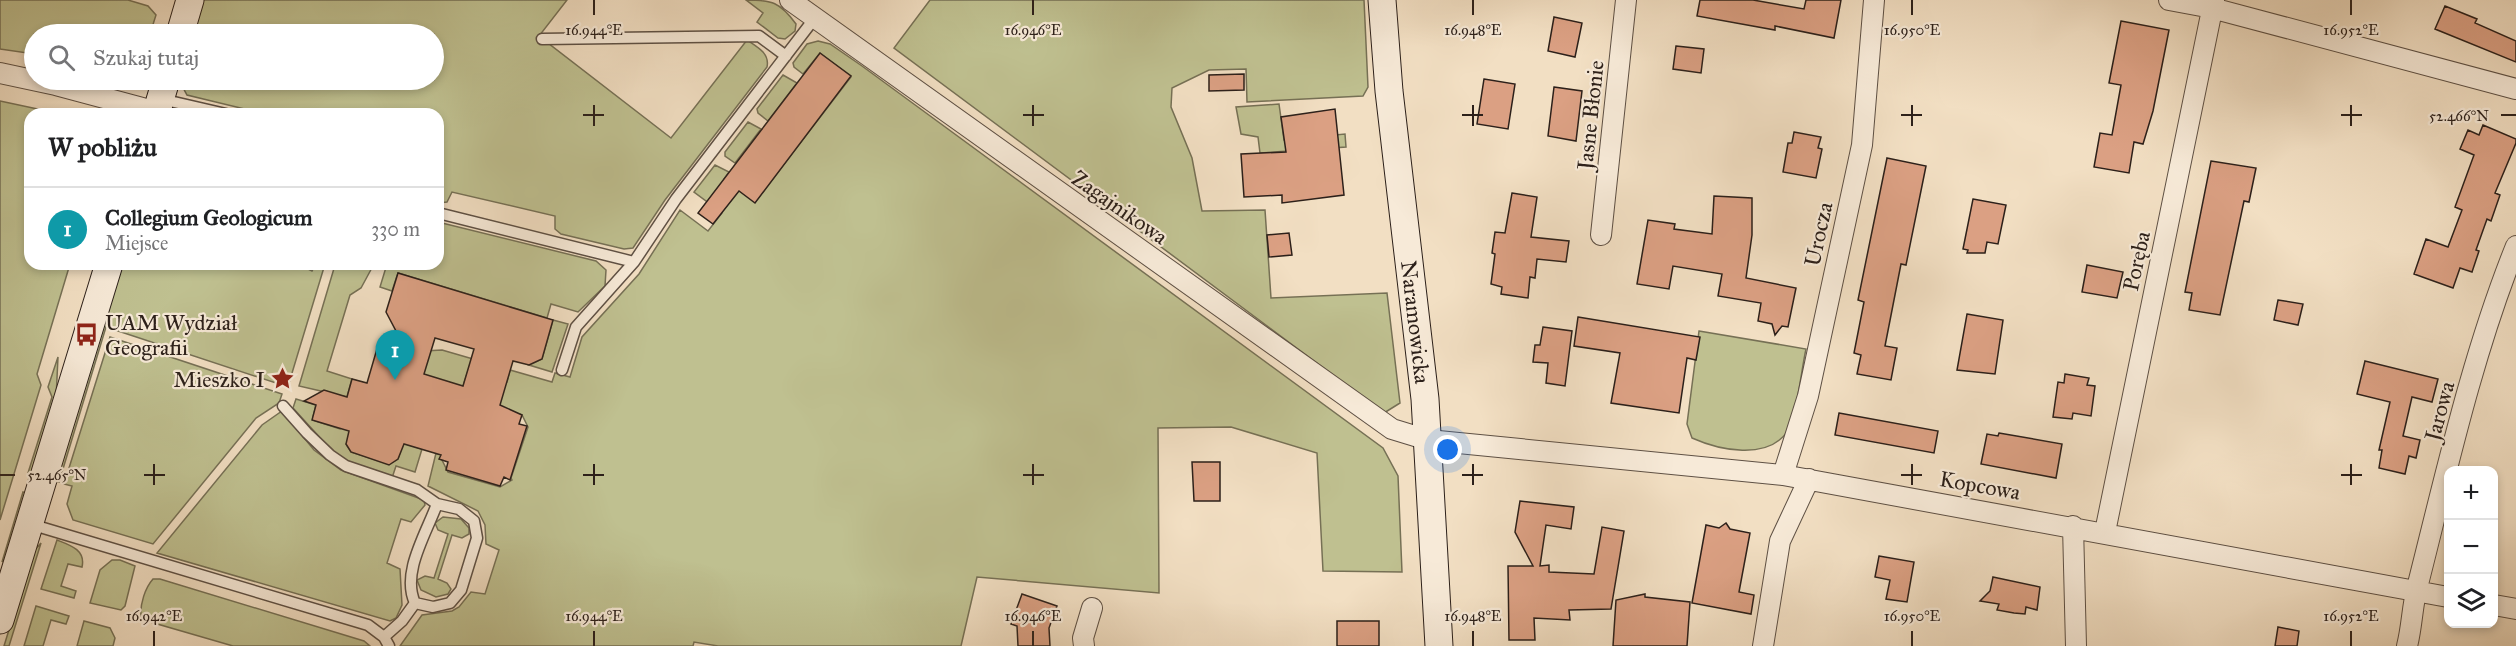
<!DOCTYPE html>
<html lang="pl">
<meta charset="utf-8">
<style>
body{margin:0;font-family:"IM FELL Great Primer",serif;background:#f6f6f6;color:#202124}
.controls{position:absolute;right:18px;bottom:18px;display:grid;overflow:hidden;border-radius:12px;box-shadow:0 3px 9px #0003}
.controls button{width:54px;height:54px;display:grid;place-items:center;padding:0;border:0;border-bottom:2px solid #e0e0e0;background:#fff;color:#202124;font:30px sans-serif}
.you{position:absolute;left:1448px;top:450px;width:21px;height:21px;margin:-15px;border:4px solid #fff;border-radius:50%;background:#1a73e8;box-shadow:0 0 0 9px #1a73e833}
.badge{display:grid;place-items:center;width:39px;height:39px;border-radius:50%;background:#8f2418;color:#fff;font-size:20px;font-weight:700}
.pin{position:absolute;translate:-50% -50px;filter:drop-shadow(0 2px 3px #0008)}
.pin::after{content:'';position:absolute;top:32px;width:21px;height:18px;background:inherit;clip-path:polygon(0 0,100% 0,50% 100%)}
.list{margin:0;padding:0;list-style:none}
h2{display:flex;justify-content:space-between;align-items:center;height:78px;margin:0;padding:0 24px;font-size:26px}
h2 small{font-size:20px;font-weight:400;color:#757577}
.list li{display:grid;grid-template-columns:39px 1fr auto;gap:18px;align-items:center;box-sizing:border-box;height:84px;padding:0 24px;border-top:2px solid #e0e0e0}
.list b{display:block;font-size:22px;white-space:nowrap}
.list p{margin:0;font-size:20px;white-space:nowrap;color:#757577}
.list em{font-size:20px;font-style:normal;color:#757577}
.icon{flex:none;width:33px;height:33px;fill:none;stroke:currentColor;stroke-width:2;stroke-linecap:round;stroke-linejoin:round}
.map{position:relative;flex:none;width:2516px;height:646px;overflow:hidden}
.search{position:absolute;background:#fff;box-shadow:0 3px 9px #0003;left:24px;top:24px;width:420px;height:66px;display:flex;align-items:center;gap:15px;box-sizing:border-box;padding:0 21px;border-radius:33px;color:#757577;font-size:22px}
.panel{position:absolute;background:#fff;box-shadow:0 3px 9px #0003;left:24px;top:108px;width:420px;height:162px;border-radius:18px}
.map>svg:first-child{display:block}
.green{fill:#bfc090;stroke:#767055;stroke-width:1.5}
.building{fill:#dba083;stroke:#2c201a;stroke-width:1.5;fill-rule:evenodd}
.lines{fill:none;stroke-linecap:round;stroke-linejoin:round}
.lane-casing{stroke:#5e5044;stroke-width:13}
.street-casing{stroke:#5e5044;stroke-width:22}
.secondary-casing{stroke:#2c201a;stroke-width:29}
.lane{stroke:#f7ead8;stroke-width:10}
.street{stroke:#f7ead8;stroke-width:20}
.secondary{stroke:#f7ead8;stroke-width:27}
.ticks{fill:none;stroke:#2c201a;stroke-width:2}
.labels{text-anchor:middle;stroke-width:4.5;stroke-linejoin:round;paint-order:stroke}
.street-label{font-size:22px;fill:#2c201a;stroke:#f7ead8}
.poi-label{font-size:22px;fill:#2c201a;stroke:#f7ead8;text-anchor:start}
.ticks-label{font-size:15px;text-anchor:middle;fill:#2c201a;stroke:#f7ead8;stroke-width:4.5;stroke-linejoin:round;paint-order:stroke}
</style>
<div class="map">
<svg width="2516" height="646" viewBox="0 0 2516 646">
<rect width="100%" height="100%" fill="#f2dfc3"/>
<filter id="stains"><feTurbulence type="fractalNoise" baseFrequency=".00333" numOctaves="4"/><feColorMatrix values="0 0 0 0 .2 0 0 0 0 .09 0 0 0 0 .02 0 0 0 .5 -.17"/></filter>
<radialGradient id="worn" r=".72"><stop offset=".6" stop-color="#630" stop-opacity="0"/><stop offset="1" stop-color="#630" stop-opacity=".3"/></radialGradient>
<path class="green" d="M 0,0 L 128,0 L 148,6 L 156,15 L 150,34 L 34,34 L 34,54 L 0,49 Z
M 201,0 L 567,0 L 539,36 L 671,138 L 747,40 C 757,47 770,53 767,67 L 665,200 L 633,248 L 624,249 L 561,234 L 555,229 L 555,216 L 452,192 L 447,202 L 438,203 L 438,114 L 265,114 L 187,95 L 179,80 L 434,80 L 434,34 L 191,34 Z
M 746,0 C 772,0 780,2 796,24 L 795,31 L 785,39 L 778,38 L 757,22 L 763,13 Z
M 930,0 L 1364,0 L 1368,87 L 1363,96 L 1247,102 L 1246,69 L 1209,70 L 1172,88 L 1171,107 L 1192,158 L 1202,211 L 1265,210 L 1271,298 L 1387,293 L 1400,403 L 1384,413 L 894,48 Z
M 818,41 L 830,44 L 862,66 L 1383,448 L 1398,476 L 1402,572 L 1323,571 L 1317,453 L 1231,427 L 1158,428 L 1159,593 L 977,577 L 961,646 L 718,646 L 694,642 L 693,646 L 400,646 L 422,615 L 452,611 L 459,607 L 471,592 L 485,594 L 499,550 L 486,544 L 485,525 L 478,511 L 428,486 L 436,453 L 442,455 L 442,460 L 448,472 L 500,487 L 512,480 L 511,478 L 528,427 L 522,415 L 470,400 L 507,382 L 510,370 L 552,382 L 555,373 L 570,377 L 582,337 L 639,274 L 680,210 L 708,231 L 722,213 L 694,192 L 715,165 L 729,172 L 724,179 L 755,202 L 851,77 L 820,53 L 803,74 L 794,67 L 793,63 L 807,44 Z
M 783,75 L 797,83 L 768,121 L 758,113 L 757,109 Z
M 0,101 L 61,114 L 30,114 L 30,264 L 70,264 L 37,374 L 41,385 L 0,520 Z
M 1279,104 L 1284,140 L 1345,134 L 1346,147 L 1260,153 L 1258,137 L 1241,134 L 1236,107 Z
M 748,122 L 761,129 L 735,163 L 725,156 L 725,152 Z
M 438,222 L 596,261 L 606,270 L 605,286 L 578,312 L 551,304 L 547,318 L 398,273 L 392,291 L 380,287 L 387,264 L 438,264 Z
M 121,264 L 298,264 L 312,271 L 316,264 L 325,264 L 289,383 L 285,386 L 106,327 L 59,482 L 55,481 Z
M 374,264 L 361,288 L 350,295 L 327,371 L 352,379 L 347,397 L 299,386 L 335,265 Z
M 553,320 L 568,324 L 552,372 L 529,365 L 542,359 Z
M 1699,331 L 1806,349 C 1802,366 1796,420 1788,431 C 1767,461 1719,450 1692,438 L 1687,424 Z
M 110,337 L 282,394 L 279,403 L 256,418 L 153,544 L 73,520 L 67,504 L 72,486 L 64,484 Z
M 442,350 L 480,361 L 469,368 L 463,386 L 416,397 L 424,351 Z
M 58,357 L 56,399 L 33,474 L 28,473 L 52,397 L 48,387 Z
M 296,399 L 316,405 L 313,417 L 315,421 L 340,429 L 357,417 L 349,442 L 346,444 L 351,452 L 389,464 L 398,459 L 403,443 L 422,449 L 415,472 L 396,466 L 392,478 L 345,461 L 333,452 L 293,408 Z
M 282,411 L 314,450 L 341,470 L 424,500 L 425,505 L 411,522 L 401,519 L 387,563 L 400,569 L 402,605 L 396,618 L 390,621 L 157,553 L 262,425 Z
M 23,492 L 27,493 L 6,558 L 2,562 Z
M 443,517 L 461,519 L 469,528 L 469,534 L 462,538 L 452,535 L 438,579 L 447,583 L 451,589 L 448,594 L 436,597 L 421,590 L 417,580 L 425,576 L 434,578 L 448,534 L 438,530 L 435,523 Z
M 57,540 C 70,545 86,550 82,567 L 68,564 L 61,586 L 76,591 L 74,598 L 41,589 Z
M 41,543 L 9,646 L 4,646 L 33,552 Z
M 112,560 L 120,560 L 135,566 L 125,606 L 121,610 L 90,603 L 100,570 Z
M 153,579 L 160,579 L 364,641 L 370,646 L 233,646 L 147,621 L 141,616 C 140,604 145,588 153,579 Z
M 36,606 L 69,616 L 66,624 L 51,620 L 43,646 L 24,646 Z
M 84,621 L 110,628 L 115,638 L 113,646 L 77,646 Z"/>
<path class="building" d="M 1700,0 L 1753,0 L 1804,9 L 1806,0 L 1841,0 L 1834,38 L 1775,26 L 1775,30 L 1697,16 Z
M 2445,6 L 2477,19 L 2475,23 L 2516,41 L 2516,62 L 2435,29 Z
M 1554,17 L 1582,23 L 1575,57 L 1548,51 Z
M 2121,21 L 2169,30 L 2153,111 L 2143,144 L 2134,142 L 2129,173 L 2094,167 L 2100,133 L 2112,135 L 2121,85 L 2109,83 Z
M 1676,46 L 1704,49 L 1701,73 L 1673,69 Z
M 820,53 L 851,76 L 755,203 L 739,191 L 713,224 L 698,213 Z
M 1244,74 L 1244,90 L 1209,91 L 1209,75 Z
M 1484,79 L 1515,84 L 1508,129 L 1477,124 Z
M 1554,87 L 1582,91 L 1576,141 L 1548,136 Z
M 1335,109 L 1344,195 L 1282,203 L 1282,195 L 1244,197 L 1241,154 L 1286,152 L 1281,117 Z
M 2483,125 L 2516,139 L 2516,143 L 2495,193 L 2500,195 L 2491,221 L 2487,219 L 2476,250 L 2479,251 L 2472,272 L 2460,268 L 2453,288 L 2414,274 L 2426,239 L 2448,247 L 2462,210 L 2455,207 L 2474,155 L 2460,149 L 2468,130 L 2479,135 Z
M 1794,132 L 1821,137 L 1818,148 L 1822,149 L 1816,178 L 1783,172 L 1788,143 L 1792,143 Z
M 1887,158 L 1926,166 L 1906,265 L 1901,264 L 1885,346 L 1897,348 L 1891,380 L 1857,374 L 1861,355 L 1854,353 L 1864,302 L 1858,300 Z
M 2211,161 L 2256,168 L 2249,202 L 2244,201 L 2220,315 L 2189,310 L 2192,293 L 2185,292 Z
M 1512,193 L 1537,197 L 1531,237 L 1569,241 L 1566,262 L 1537,259 L 1535,278 L 1530,277 L 1528,298 L 1501,294 L 1502,287 L 1491,284 L 1495,254 L 1492,253 L 1495,232 L 1505,233 Z
M 1714,196 L 1752,198 L 1752,235 L 1746,278 L 1796,288 L 1788,327 L 1782,326 L 1775,335 L 1772,324 L 1758,321 L 1761,303 L 1718,296 L 1722,274 L 1673,266 L 1669,289 L 1637,284 L 1648,220 L 1675,224 L 1674,229 L 1712,234 Z
M 1973,199 L 2006,205 L 1998,244 L 1987,242 L 1985,253 L 1967,253 L 1968,250 L 1963,249 Z
M 1289,233 L 1292,255 L 1269,257 L 1267,235 Z
M 2087,265 L 2123,272 L 2117,298 L 2082,292 Z
M 398,273 L 553,320 L 542,359 L 529,365 L 513,361 L 500,405 L 522,415 L 519,424 L 527,426 L 510,480 L 504,477 L 500,486 L 446,470 L 448,462 L 439,459 L 441,455 L 404,444 L 398,459 L 389,465 L 351,452 L 346,444 L 349,431 L 312,420 L 316,405 L 304,401 L 324,390 L 347,397 L 352,379 L 367,383 L 379,342 L 397,333 L 386,312 ZM 435,338 L 474,349 L 463,386 L 424,374 Z
M 2278,300 L 2303,304 L 2298,325 L 2274,320 Z
M 1967,314 L 2003,320 L 1995,374 L 1957,370 Z
M 1578,317 L 1700,337 L 1696,360 L 1687,358 L 1679,413 L 1611,403 L 1620,353 L 1574,346 Z
M 1543,327 L 1572,331 L 1565,386 L 1546,383 L 1548,363 L 1533,362 L 1535,345 L 1540,345 Z
M 2365,361 L 2438,379 L 2432,402 L 2412,397 L 2403,436 L 2420,440 L 2416,458 L 2409,456 L 2405,474 L 2379,468 L 2382,450 L 2379,450 L 2390,402 L 2357,394 Z
M 2065,374 L 2089,378 L 2087,385 L 2095,386 L 2091,416 L 2073,413 L 2072,419 L 2053,417 L 2058,382 L 2064,383 Z
M 1839,413 L 1938,431 L 1934,453 L 1835,435 Z
M 1999,433 L 2062,444 L 2056,478 L 1981,464 L 1987,434 L 1998,436 Z
M 1192,462 L 1220,462 L 1220,501 L 1194,501 Z
M 1520,501 L 1574,507 L 1571,529 L 1546,525 L 1540,566 L 1549,565 L 1549,572 L 1594,574 L 1602,527 L 1624,531 L 1611,609 L 1569,610 L 1570,620 L 1534,618 L 1535,640 L 1509,640 L 1508,566 L 1533,566 L 1515,532 Z
M 1726,523 L 1730,529 L 1750,533 L 1739,592 L 1754,595 L 1751,614 L 1692,603 L 1706,525 L 1719,528 Z
M 1879,556 L 1914,562 L 1907,602 L 1886,599 L 1890,580 L 1875,577 Z
M 1993,577 L 2040,587 L 2037,610 L 2026,607 L 2025,614 L 2014,613 L 1997,610 L 1999,604 L 1980,601 L 1990,591 Z
M 1022,594 L 1057,606 L 1049,628 L 1050,646 L 1018,646 L 1017,626 L 1011,624 Z
M 1645,594 L 1645,597 L 1690,602 L 1687,646 L 1613,646 L 1616,600 Z
M 1337,621 L 1379,621 L 1379,646 L 1337,646 Z
M 2278,627 L 2299,631 L 2297,646 L 2275,646 Z"/>
<g class="lines">
<defs>
<path id="lane" d="M 542,39 L 759,36 L 786,56
M 161,99 L 226,114
M 438,213 L 634,262
M 562,370 L 576,327 L 634,262 L 676,199 L 814,19
M 283,406 L 307,433 L 330,455 L 346,466 L 417,490 L 437,504 L 459,509 L 474,521 L 477,538 L 461,590 L 450,603 L 433,607 L 415,603 C 401,573 426,534 437,504
M 30,524 L 368,625 L 384,637 L 389,646
M 384,637 L 402,621 L 415,603"/>
<path id="street" d="M 790,0 L 1392,429 L 1428,440 L 1783,475 L 2448,597
M 2169,0 L 2212,8 L 2516,89
M 0,73 L 56,85 L 157,112
M 1601,235 L 1626,0
M 1783,475 L 1808,396 L 1862,145 L 1874,0
M 2073,526 L 2076,646
M 2105,532 L 2214,0
M 2494,605 L 2516,609
M 1084,646 L 1083,638 L 1092,608
M 1763,646 L 1780,541 L 1809,479
M 2407,646 C 2412,627 2412,607 2417,588 C 2446,474 2472,355 2516,246"/>
<g id="secondary">
<path id="s1" d="M 1382,0 L 1389,91 L 1425,399 L 1439,646"/>
<path d="M 180,34 L 190,0"/>
<path d="M 156,114 L 166,80"/>
<path d="M 0,620 L 109,264"/>
</g>
</defs>
<use href="#lane" class="lane-casing"/>
<use href="#street" class="street-casing"/>
<use href="#secondary" class="secondary-casing"/>
<use href="#lane" class="lane"/>
<use href="#street" class="street"/>
<use href="#secondary" class="secondary"/>
</g>
<path class="ticks" d="M 594,0 L 594,15M 1033,0 L 1033,15M 1473,0 L 1473,15M 1912,0 L 1912,15M 2351,0 L 2351,15M 594,105 L 594,126M 1033,105 L 1033,126M 1473,105 L 1473,126M 1912,105 L 1912,126M 2351,105 L 2351,126M 583,115 L 604,115M 1023,115 L 1044,115M 1462,115 L 1483,115M 1901,115 L 1922,115M 2341,115 L 2362,115M 2501,115 L 2516,115M 154,464 L 154,485M 594,464 L 594,485M 1033,464 L 1033,485M 1473,464 L 1473,485M 1912,464 L 1912,485M 2351,464 L 2351,485M 0,475 L 15,475M 144,475 L 165,475M 583,475 L 604,475M 1023,475 L 1044,475M 1462,475 L 1483,475M 1901,475 L 1922,475M 2341,475 L 2362,475M 154,631 L 154,646M 594,631 L 594,646M 1033,631 L 1033,646M 1473,631 L 1473,646M 1912,631 L 1912,646M 2351,631 L 2351,646"/>
<defs>
<symbol id="bus-bare" viewBox="-9 -9 18 18"><path d="M-5-6H5V4H4V6H2V4H-2V6H-4V4H-5ZM-3.5-4V0h7V-4ZM-3.5 1.2v1.5H-2V1.2ZM2 1.2v1.5H3.5V1.2Z" fill="#8f2418" stroke="#f7ead8" stroke-width="2.5" paint-order="stroke"/></symbol>
<symbol id="sight-bare" viewBox="-9 -9 18 18"><path d="M0-6L1.8-2.2L6-1.7L2.9 1.2L3.7 5.4L0 3.3L-3.7 5.4L-2.9 1.2L-6-1.7L-1.8-2.2Z" fill="#8f2418" stroke="#f7ead8" stroke-width="2.5" paint-order="stroke"/></symbol>
</defs>
<g fill-rule="evenodd">
<use href="#bus-bare" x="70" y="318" width="33" height="33"/>
<use href="#sight-bare" x="266" y="362" width="33" height="33"/>
</g>
<g class="labels">
<g class="street-label">
<text transform="translate(1590 115) rotate(-84)" y="8">Jasne Błonie</text>
<text transform="translate(1120 207) rotate(35)" y="8">Zagajnikowa</text>
<text transform="translate(1818 234) rotate(-78)" y="8">Urocza</text>
<text transform="translate(2136 261) rotate(-78)" y="8">Poręba</text>
<text dy="8" stroke="none"><textPath href="#s1" startOffset="324">Naramowicka</textPath></text>
<text transform="translate(2439 411) rotate(-75)" y="8">Jarowa</text>
<text transform="translate(1980 485) rotate(10)" y="8">Kopcowa</text>
</g>
<g class="poi-label">
<text x="105" y="330">UAM Wydział<tspan x="105" dy="25">Geografii</tspan></text>
<text x="265" y="387" text-anchor="end">Mieszko I</text>
</g>
</g>
<g class="ticks-label">
<text x="594" y="35">16.944°E</text>
<text x="1033" y="35">16.946°E</text>
<text x="1473" y="35">16.948°E</text>
<text x="1912" y="35">16.950°E</text>
<text x="2351" y="35">16.952°E</text>
<text x="2459" y="121">52.466°N</text>
<text x="57" y="480">52.465°N</text>
<text x="154" y="621">16.942°E</text>
<text x="594" y="621">16.944°E</text>
<text x="1033" y="621">16.946°E</text>
<text x="1473" y="621">16.948°E</text>
<text x="1912" y="621">16.950°E</text>
<text x="2351" y="621">16.952°E</text>
</g>
<rect width="100%" height="100%" filter="url(#stains)"/>
<rect width="100%" height="100%" fill="url(#worn)"/>
</svg>
<div class="controls">
<button>+</button>
<button>−</button>
<button><svg class="icon" aria-label="layers" viewBox="0 0 24 24"><path d="M12 4l9 5-9 5-9-5zM3 14l9 5 9-5"/></svg></button>
</div>
<div class="you"></div>
<div class="pin badge" style="left:395px;top:380px;background:#0f9aa8">1</div>
<div class="search"><svg class="icon" aria-label="search" viewBox="0 0 24 24"><circle cx="10" cy="10" r="6"/><path d="M15 15l6 6"/></svg>Szukaj tutaj</div>
<section class="panel">
<h2>W pobliżu<small></small></h2>
<ul class="list">
<li><span class="badge" style="background:#0f9aa8">1</span><div><b>Collegium Geologicum</b><p>Miejsce</p></div><em>330 m</em></li>
</ul>
</section>
</div>
